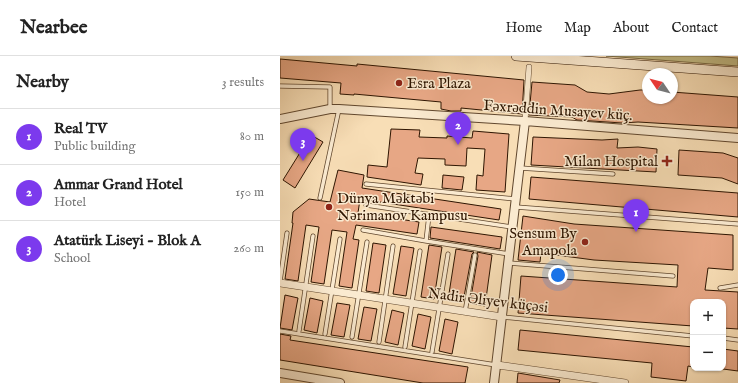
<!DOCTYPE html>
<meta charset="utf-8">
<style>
body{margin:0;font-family:"IM FELL English",serif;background:#f2f2f2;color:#222}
.controls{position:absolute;right:12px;bottom:12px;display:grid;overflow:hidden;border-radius:8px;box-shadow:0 1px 3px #0004}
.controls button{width:36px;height:36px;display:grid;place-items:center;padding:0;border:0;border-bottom:1px solid #e0e0e0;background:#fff;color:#222;font:20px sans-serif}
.compass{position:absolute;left:362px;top:12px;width:36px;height:36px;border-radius:50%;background:#fff;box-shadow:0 1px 3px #0004;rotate:305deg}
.you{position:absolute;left:278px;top:219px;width:14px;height:14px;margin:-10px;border:3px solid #fff;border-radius:50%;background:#1a73e8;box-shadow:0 0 0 6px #1a73e833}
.badge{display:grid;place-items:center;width:26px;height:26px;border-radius:50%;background:#7c3aed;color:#fff;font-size:13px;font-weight:700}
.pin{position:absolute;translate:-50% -33px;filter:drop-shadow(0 1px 2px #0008)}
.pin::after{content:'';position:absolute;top:21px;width:14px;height:12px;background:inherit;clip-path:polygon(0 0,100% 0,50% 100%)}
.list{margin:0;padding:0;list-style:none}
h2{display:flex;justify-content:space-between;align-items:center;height:52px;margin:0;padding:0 16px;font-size:17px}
h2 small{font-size:13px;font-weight:400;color:#767676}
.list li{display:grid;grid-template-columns:26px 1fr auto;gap:12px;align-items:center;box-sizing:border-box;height:56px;padding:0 16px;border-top:1px solid #e0e0e0}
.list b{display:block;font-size:15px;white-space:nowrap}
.list p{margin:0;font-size:13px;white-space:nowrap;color:#767676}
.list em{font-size:13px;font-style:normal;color:#767676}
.map{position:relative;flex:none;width:458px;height:327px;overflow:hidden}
header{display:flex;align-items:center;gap:24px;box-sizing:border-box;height:56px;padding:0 20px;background:#fff;border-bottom:1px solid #e0e0e0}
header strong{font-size:19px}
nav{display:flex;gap:22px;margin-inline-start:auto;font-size:14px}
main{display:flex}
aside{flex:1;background:#fff}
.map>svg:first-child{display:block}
.green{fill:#c4bf89;stroke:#796a45}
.building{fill:#e7a785;stroke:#2e1501}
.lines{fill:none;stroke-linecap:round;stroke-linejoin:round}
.service-casing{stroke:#60472e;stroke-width:5}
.pedestrian-casing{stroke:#60472e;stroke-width:6}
.minor-casing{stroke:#60472e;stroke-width:8}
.tertiary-casing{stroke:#60472e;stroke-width:10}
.secondary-casing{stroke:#2e1501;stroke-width:10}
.service{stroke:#faead0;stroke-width:3.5}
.pedestrian{stroke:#faead0;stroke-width:5}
.minor{stroke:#faead0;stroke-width:7}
.tertiary{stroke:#faead0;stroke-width:8}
.secondary{stroke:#faead0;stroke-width:9}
.poi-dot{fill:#8f2418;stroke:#faead0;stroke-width:1.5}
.labels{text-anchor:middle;stroke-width:3;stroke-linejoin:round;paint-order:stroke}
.poi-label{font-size:15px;fill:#2e1501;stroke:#faead0;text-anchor:start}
.street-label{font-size:15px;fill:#2e1501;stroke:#faead0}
</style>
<header>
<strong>Nearbee</strong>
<nav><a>Home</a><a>Map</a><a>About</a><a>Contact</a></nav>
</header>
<main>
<aside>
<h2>Nearby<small>3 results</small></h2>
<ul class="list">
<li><span class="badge">1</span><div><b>Real TV</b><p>Public building</p></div><em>80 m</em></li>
<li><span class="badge">2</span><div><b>Ammar Grand Hotel</b><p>Hotel</p></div><em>150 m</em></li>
<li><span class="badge">3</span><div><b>Atatürk Liseyi - Blok A</b><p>School</p></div><em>260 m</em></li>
</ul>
</aside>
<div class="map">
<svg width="458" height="327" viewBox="0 0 458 327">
<rect width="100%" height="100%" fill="#f8deb6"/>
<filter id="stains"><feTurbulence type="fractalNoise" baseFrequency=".005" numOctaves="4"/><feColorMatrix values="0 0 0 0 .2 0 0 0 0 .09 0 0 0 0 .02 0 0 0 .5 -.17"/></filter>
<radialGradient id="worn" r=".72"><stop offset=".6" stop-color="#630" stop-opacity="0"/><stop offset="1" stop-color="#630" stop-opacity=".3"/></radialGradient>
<path class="green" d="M 326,0 L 430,0 L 458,2 L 458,10 Z"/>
<path class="building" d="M 0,3 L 77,10 L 77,8 L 244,24 L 242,58 L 181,52 L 181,55 L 171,55 L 161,53 L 161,46 L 74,38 L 74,39 L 60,38 L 61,27 L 0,22 Z
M 252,26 L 295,29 L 307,36 L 329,38 L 360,34 L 368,34 L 368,42 L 392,42 L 392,36 L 458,41 L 458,72 L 358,66 L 342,67 L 297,64 L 292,61 L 249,59 Z
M 111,73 L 140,74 L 139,81 L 167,82 L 167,80 L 192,82 L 193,75 L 229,78 L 225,136 L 196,134 L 197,119 L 203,120 L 205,93 L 187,92 L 186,110 L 165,109 L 165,103 L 138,102 L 135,117 L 143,118 L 141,129 L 87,121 L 88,109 L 107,111 Z
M 31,79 L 43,86 L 15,132 L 3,124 Z
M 253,81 L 322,84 L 338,83 L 337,92 L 358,91 L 377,93 L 376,116 L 251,109 Z
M 399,94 L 443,97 L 458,102 L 458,128 L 442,122 L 398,119 Z
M 58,114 L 84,119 L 82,132 L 221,153 L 219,164 L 80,143 L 78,157 L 139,166 L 137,178 L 76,169 L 73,183 L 79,184 L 72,232 L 59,230 L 67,176 L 52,174 L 44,228 L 31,226 L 39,171 L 26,169 L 18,225 L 5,223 L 13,167 L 12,167 L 13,156 L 29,143 L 50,146 Z
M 163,119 L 184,121 L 182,134 L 162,132 Z
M 251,121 L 458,137 L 458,161 L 249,143 Z
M 243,160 L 294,168 L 453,179 L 453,214 L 428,212 L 425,234 L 458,236 L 458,273 L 443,272 L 443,246 L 413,246 L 413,270 L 238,257 L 241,220 L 397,231 L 398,209 L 314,204 L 261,197 L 260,206 L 238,204 Z
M 151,171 L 222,181 L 220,193 L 150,182 Z
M 93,187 L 106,189 L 99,237 L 86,235 Z
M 149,189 L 162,191 L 154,243 L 141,241 Z
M 121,190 L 134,192 L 126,240 L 113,238 Z
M 176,193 L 194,196 L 192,198 L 183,246 L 168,244 Z
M 197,196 L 212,199 L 205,250 L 190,247 L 198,200 Z
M 5,239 L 18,242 L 12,274 L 0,272 Z
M 30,242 L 43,245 L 37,277 L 24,274 Z
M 57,247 L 70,249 L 64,281 L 51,279 Z
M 84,251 L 97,253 L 91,285 L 78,283 Z
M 112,254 L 124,257 L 118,289 L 105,286 Z
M 138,258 L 151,261 L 145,293 L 132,290 Z
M 165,263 L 178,266 L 172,298 L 159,295 Z
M 240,274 L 413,291 L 413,311 L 408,310 L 406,325 L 371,321 L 372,307 L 238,294 Z
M 0,278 L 11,280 L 10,284 L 188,311 L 185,327 L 143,327 L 0,304 Z
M 443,293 L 458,295 L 458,315 L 443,313 Z
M 238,317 L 280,324 L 279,327 L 237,327 Z"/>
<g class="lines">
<defs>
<path id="service" d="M 0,30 L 50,31 L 50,53
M 240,112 L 333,118
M 86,128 L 236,143
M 40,142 L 59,53
M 86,149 L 232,171
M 236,151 L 458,168
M 149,159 L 146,185 L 229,198
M 83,174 L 146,185
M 229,207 L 393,220
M 0,225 L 7,177
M 440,232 L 458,229
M 185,256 L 195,199
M 222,261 L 413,280
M 0,275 L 216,309
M 19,275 L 33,180
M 45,278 L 60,183
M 72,281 L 87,186
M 443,282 L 458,284
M 99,286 L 113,190
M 125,291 L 140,195
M 152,296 L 168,198"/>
<path id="pedestrian" d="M 245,65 L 249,11"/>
<path id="minor" d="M 0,227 L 222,261
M 217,309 L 345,327"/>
<path id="tertiary" d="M 0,63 L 50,53 L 59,53 L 245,65 L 458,82
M 0,317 L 60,327
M 214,327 L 245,65"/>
<path id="secondary" d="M 236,0 L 458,16"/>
</defs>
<use href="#service" class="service-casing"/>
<use href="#pedestrian" class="pedestrian-casing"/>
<use href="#minor" class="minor-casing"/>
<use href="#tertiary" class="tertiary-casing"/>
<use href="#secondary" class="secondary-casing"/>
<use href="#service" class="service"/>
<use href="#pedestrian" class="pedestrian"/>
<use href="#minor" class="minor"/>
<use href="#tertiary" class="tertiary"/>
<use href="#secondary" class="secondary"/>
</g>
<g class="poi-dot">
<circle cx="119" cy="27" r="4"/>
<path d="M385 99h4v4h4v4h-4v4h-4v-4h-4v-4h4z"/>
<circle cx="49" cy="151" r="4"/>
<circle cx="305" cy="186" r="4"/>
</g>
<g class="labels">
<g class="poi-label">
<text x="127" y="32">Esra Plaza</text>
<text x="378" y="110" text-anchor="end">Milan Hospital</text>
<text x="57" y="147">Dünya Məktəbi<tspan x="57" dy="17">Nərimanov Kampusu</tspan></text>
<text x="297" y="182" text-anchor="end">Sensum By<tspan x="297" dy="17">Amapola</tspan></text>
</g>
<g class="street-label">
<text transform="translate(278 54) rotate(4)" y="5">Fəxrəddin Musayev küç.</text>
<text transform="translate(208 244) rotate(7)" y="5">Nadir Əliyev küçəsi</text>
</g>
</g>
<rect width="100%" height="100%" filter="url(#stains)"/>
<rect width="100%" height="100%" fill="url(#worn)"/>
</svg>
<div class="controls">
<button>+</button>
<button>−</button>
</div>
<svg class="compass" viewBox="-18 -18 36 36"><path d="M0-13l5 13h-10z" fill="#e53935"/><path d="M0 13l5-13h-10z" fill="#767676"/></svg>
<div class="you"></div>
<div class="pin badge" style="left:356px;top:176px">1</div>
<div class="pin badge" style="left:178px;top:89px">2</div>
<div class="pin badge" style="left:23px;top:105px">3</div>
</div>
</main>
